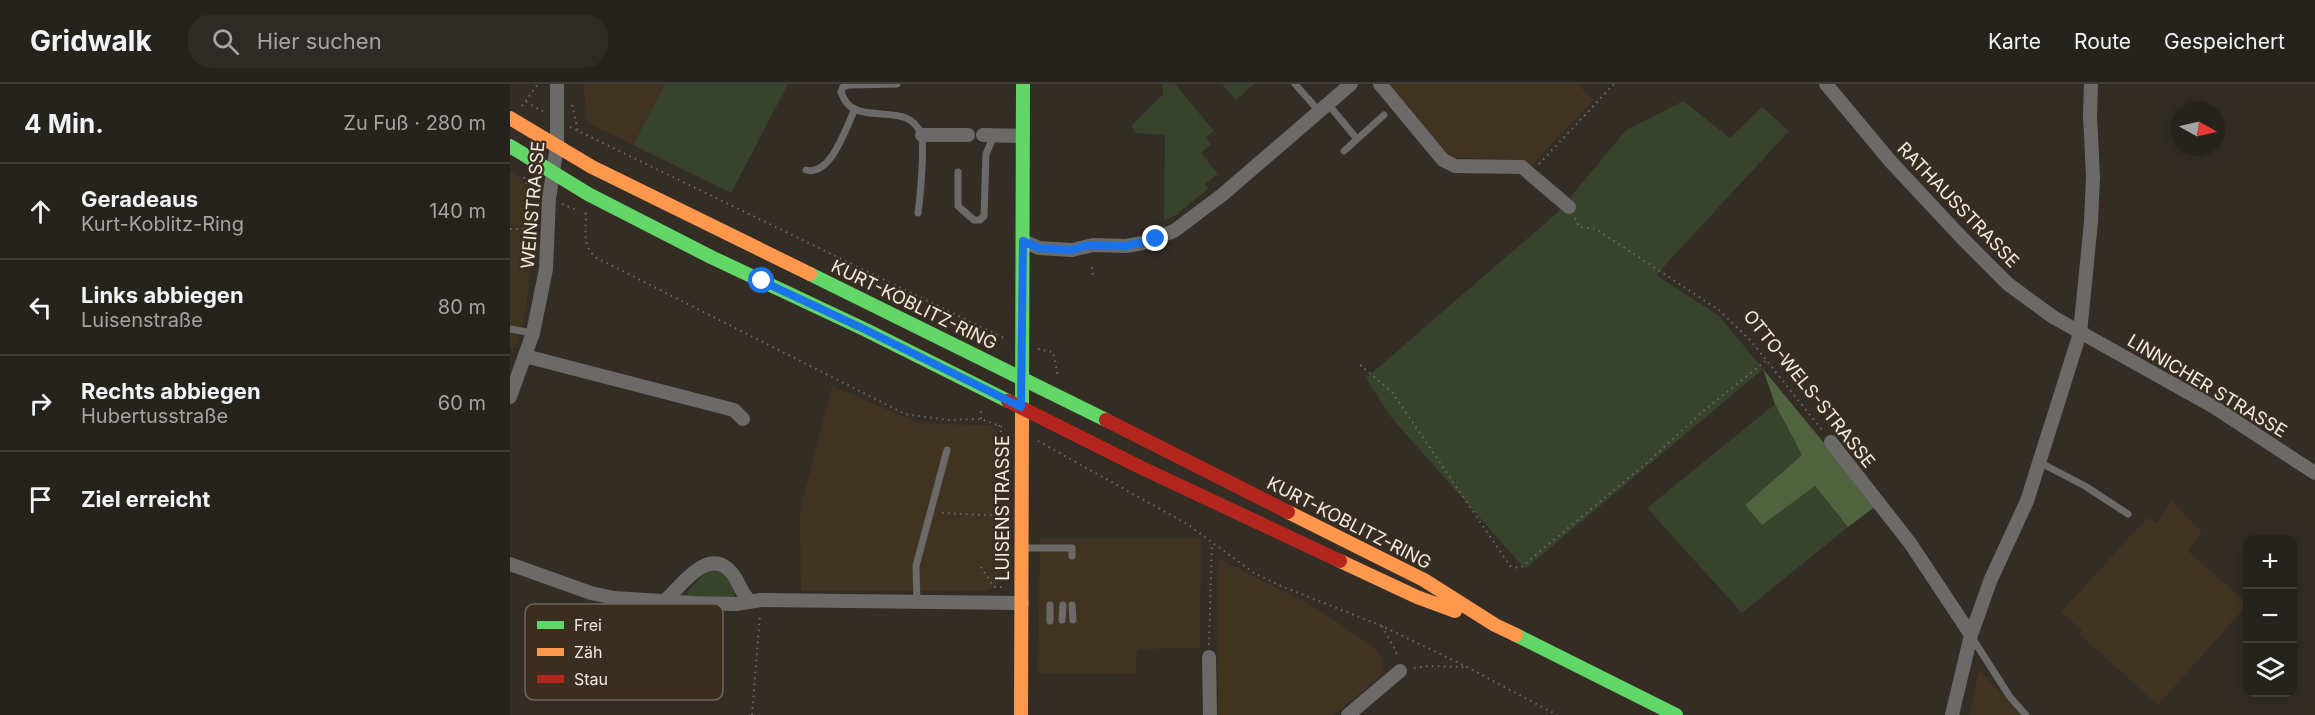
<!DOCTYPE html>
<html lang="de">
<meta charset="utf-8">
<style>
body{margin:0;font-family:Inter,sans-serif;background:#2e2a25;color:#f1f3f6}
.controls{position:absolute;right:18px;bottom:18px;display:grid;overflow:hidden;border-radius:12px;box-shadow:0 3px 15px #0003}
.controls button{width:54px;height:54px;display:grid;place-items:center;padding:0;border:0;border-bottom:2px solid #423f3b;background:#26221c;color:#f1f3f6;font:30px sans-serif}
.compass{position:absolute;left:1661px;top:18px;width:54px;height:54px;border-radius:50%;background:#26221c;box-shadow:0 3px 15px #0003;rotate:98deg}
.stop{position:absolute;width:18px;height:18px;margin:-14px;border:4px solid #1a73e8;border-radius:50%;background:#fff}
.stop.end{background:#1a73e8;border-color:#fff;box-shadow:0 2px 6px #0008}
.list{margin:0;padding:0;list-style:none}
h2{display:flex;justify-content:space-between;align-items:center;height:78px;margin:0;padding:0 24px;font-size:26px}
h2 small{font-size:20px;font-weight:400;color:#a4a4a3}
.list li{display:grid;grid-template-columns:39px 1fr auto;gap:18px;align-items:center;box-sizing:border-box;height:96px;padding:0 24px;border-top:2px solid #423f3b}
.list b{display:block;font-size:22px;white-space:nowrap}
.list p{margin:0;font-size:20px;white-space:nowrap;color:#a4a4a3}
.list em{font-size:20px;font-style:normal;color:#a4a4a3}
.icon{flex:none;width:33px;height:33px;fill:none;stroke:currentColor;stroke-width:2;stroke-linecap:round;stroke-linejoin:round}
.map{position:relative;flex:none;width:1805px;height:631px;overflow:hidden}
header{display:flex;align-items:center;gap:36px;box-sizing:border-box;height:84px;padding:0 30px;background:#26221c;border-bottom:2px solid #423f3b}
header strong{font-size:28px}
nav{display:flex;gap:33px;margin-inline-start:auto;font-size:21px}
.search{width:420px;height:54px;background:#2e2a25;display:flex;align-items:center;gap:15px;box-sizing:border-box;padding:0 21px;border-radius:24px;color:#a4a4a3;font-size:22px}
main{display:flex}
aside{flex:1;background:#26221c}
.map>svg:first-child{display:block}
.built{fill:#413322}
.green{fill:#37432b}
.forest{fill:#50633f}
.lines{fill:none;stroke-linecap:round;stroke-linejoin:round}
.path{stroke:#6d6968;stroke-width:2;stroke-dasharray:1.5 4.5;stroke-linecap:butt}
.lane{stroke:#6c6969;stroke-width:7}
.street{stroke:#6c6969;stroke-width:14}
.fast{stroke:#63d668;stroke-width:14}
.slow{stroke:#ff974d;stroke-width:14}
.jam{stroke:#b3261e;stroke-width:14}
.route{stroke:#1a73e8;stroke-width:8}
.labels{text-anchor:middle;stroke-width:4.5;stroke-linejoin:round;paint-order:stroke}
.street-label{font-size:18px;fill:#f2ebe2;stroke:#392e20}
.key{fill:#392e20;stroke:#70675a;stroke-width:1.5}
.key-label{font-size:16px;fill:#f2ebe2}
</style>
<header>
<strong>Gridwalk</strong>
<div class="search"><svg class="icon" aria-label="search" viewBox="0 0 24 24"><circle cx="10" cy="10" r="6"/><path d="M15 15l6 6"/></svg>Hier suchen</div>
<nav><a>Karte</a><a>Route</a><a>Gespeichert</a></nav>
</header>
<main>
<aside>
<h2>4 Min.<small>Zu Fuß · 280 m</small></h2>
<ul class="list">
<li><svg class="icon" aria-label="ahead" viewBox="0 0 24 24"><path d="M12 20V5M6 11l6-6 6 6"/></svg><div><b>Geradeaus</b><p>Kurt-Koblitz-Ring</p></div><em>140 m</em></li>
<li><svg class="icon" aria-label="left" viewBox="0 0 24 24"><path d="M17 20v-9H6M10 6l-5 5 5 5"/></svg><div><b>Links abbiegen</b><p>Luisenstraße</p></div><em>80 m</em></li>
<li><svg class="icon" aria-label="right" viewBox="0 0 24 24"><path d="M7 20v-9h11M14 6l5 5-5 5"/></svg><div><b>Rechts abbiegen</b><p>Hubertusstraße</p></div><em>60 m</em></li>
<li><svg class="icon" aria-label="arrive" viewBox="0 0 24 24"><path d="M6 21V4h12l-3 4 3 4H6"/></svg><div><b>Ziel erreicht</b></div></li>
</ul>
</aside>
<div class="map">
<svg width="1805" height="631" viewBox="0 0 1805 631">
<rect width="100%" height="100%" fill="#332d26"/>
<path class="built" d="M 73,0 L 155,0 L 123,61 L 78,39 Z
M 878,0 L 1067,0 L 1084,16 L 1022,80 L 1012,76 L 945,74 L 937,70 Z
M 0,88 L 11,94 L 16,107 L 22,172 L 15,231 L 5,264 L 0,264 Z
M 322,302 L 411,340 L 480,341 L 486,346 L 491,359 L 492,492 L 488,500 L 476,507 L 291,507 L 290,428 Z
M 1661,416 L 1692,448 L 1678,467 L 1737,519 L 1737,521 L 1648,621 L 1569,550 L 1572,546 L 1551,528 L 1637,434 L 1647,439 Z
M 691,454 L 690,564 L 627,565 L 626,590 L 528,589 L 530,455 Z
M 708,474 L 806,524 L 864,563 L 869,569 L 873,582 L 870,593 L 824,631 L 708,631 Z
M 1469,585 L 1488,606 L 1511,631 L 1460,631 Z"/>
<path class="green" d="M 155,0 L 278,0 L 221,109 L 123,61 Z
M 653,0 L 665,0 L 704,47 L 696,53 L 701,60 L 691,69 L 708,90 L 695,100 L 699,104 L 666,131 L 654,136 L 655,51 L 626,49 L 621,42 L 653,10 Z
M 712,0 L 744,0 L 726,16 Z
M 1173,17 L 1220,54 L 1252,23 L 1279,47 L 1146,191 L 1209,232 L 1253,285 L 1015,485 L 880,332 L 856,294 L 1048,128 L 1116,46 Z
M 1265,320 L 1292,371 L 1235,421 L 1252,440 L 1305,402 L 1338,443 L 1232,529 L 1137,424 Z
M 205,485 C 216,489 225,502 225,514 L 178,513 L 177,508 L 196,488 Z"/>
<path class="forest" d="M 1253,285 L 1366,422 L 1338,443 L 1305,402 L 1252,441 L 1235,421 L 1292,371 L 1265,320 Z"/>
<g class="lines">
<path class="path" d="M 16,18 L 34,28
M 62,21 L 68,47
M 12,22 L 28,0
M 60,43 L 494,254
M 1029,80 L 1104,0
M 14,93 L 19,107 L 25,109
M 52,120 L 69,127
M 75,129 L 76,130 C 76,147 72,161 85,173 L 395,330 L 438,336 L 471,335 L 495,344
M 1065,134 L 1069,143 L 1086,145 L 1209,226 L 1241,257 L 1312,346
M 0,145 L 23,145
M 582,183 L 583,194
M 528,265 L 543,268 L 548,292
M 850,281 L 882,308 L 1000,482 L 1010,484 L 1139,377 L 1192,328 L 1257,276
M 471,335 L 471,324
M 489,341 L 494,358
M 528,357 L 677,440 L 744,489 L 771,502 L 872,542 L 957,583 L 1047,631
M 432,429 L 495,432
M 471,483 L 484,503 L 494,503
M 872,542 L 885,565 L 888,574
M 699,561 L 702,459
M 904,584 L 918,582 L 955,583
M 242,631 L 250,531"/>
<path class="lane" d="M 387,0 L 339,1 L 333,3 L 331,8 C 333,13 335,19 341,23 C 362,37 400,20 411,50 C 415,60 410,116 408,129
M 785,0 L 809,27
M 818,20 L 847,55
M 834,67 L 874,31
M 296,86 C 321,93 336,43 345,25
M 448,88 L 448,122 L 464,136 L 470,136 L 474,132 L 476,70 L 484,52
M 0,245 L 23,249
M 1529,378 L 1575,402 L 1618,430
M 513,464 L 562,464 L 562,472
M 407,519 L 406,482 L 437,366
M 562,521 L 563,536
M 552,536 L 553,521
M 540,537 L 540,521
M 1461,552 L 1500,613 L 1516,631"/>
<path class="street" d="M 870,0 L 933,76 L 945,82 L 1012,83 L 1059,123
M 1316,0 L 1381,78 L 1453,155 L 1498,200 L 1543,233 L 1704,323 L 1805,389
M 412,51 L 458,51
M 473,51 L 513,52
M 513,157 L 529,164 L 562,166 L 583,161 L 616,162 L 633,159 L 664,147 L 712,111 L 841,0
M 15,272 L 224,326 L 233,335
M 0,313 L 23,249 L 36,185 L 39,115 L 47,61 L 47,0
M 1321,358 L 1400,459 L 1461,551
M 0,480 L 81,509 L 104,514 L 184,519 L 226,520 L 251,516 L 512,519
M 155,517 C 170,503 197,464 219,486 C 229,494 229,508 240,517
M 699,573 L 700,631
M 838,631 L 890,587
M 1442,631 L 1461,551 L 1481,495 L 1517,417 L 1570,249 L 1581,138 L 1583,93 L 1580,31 L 1581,0"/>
<path class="fast" d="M 0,62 L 78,110 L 201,173 L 356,246 L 498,317
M 300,190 L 596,336
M 512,333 L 513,0
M 1006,551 L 1166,631"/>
<path class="slow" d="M 0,34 L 82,83 L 300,190
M 778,428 L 914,496 L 985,541 L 1006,551
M 830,477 L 907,513 L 945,527
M 511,631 L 512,333"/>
<path class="jam" d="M 498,317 L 632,384 L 830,477
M 596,336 L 778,428"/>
</g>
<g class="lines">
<path class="route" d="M 252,197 L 356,246 L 511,323 L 513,157 L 529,164 L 562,166 L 578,161 L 616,162 L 646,155"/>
</g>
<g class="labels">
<g class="street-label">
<text transform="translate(23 121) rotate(-85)" y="6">WEINSTRASSE</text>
<text transform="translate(1448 121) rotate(46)" y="6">RATHAUSSTRASSE</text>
<text transform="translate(404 221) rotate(26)" y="6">KURT-KOBLITZ-RING</text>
<text transform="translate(1697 302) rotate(31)" y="6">LINNICHER STRASSE</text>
<text transform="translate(1299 305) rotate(51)" y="6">OTTO-WELS-STRASSE</text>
<text transform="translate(493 424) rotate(-90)" y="6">LUISENSTRASSE</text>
<text transform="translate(839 439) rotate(27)" y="6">KURT-KOBLITZ-RING</text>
</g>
</g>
<rect x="15" y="520" width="198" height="96" rx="9" class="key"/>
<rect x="27" y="537" width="27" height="8" fill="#63d668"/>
<rect x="27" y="564" width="27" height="8" fill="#ff974d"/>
<rect x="27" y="591" width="27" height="8" fill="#b3261e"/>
<g class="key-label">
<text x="64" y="547">Frei</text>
<text x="64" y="574">Zäh</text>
<text x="64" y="601">Stau</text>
</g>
</svg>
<div class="controls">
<button>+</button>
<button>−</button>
<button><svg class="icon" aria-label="layers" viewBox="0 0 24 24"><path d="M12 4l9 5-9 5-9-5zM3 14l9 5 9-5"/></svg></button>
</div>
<svg class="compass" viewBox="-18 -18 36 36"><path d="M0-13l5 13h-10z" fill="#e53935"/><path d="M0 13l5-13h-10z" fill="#a4a4a3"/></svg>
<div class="stop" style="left:252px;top:197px"></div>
<div class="stop end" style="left:646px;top:155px"></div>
</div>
</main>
